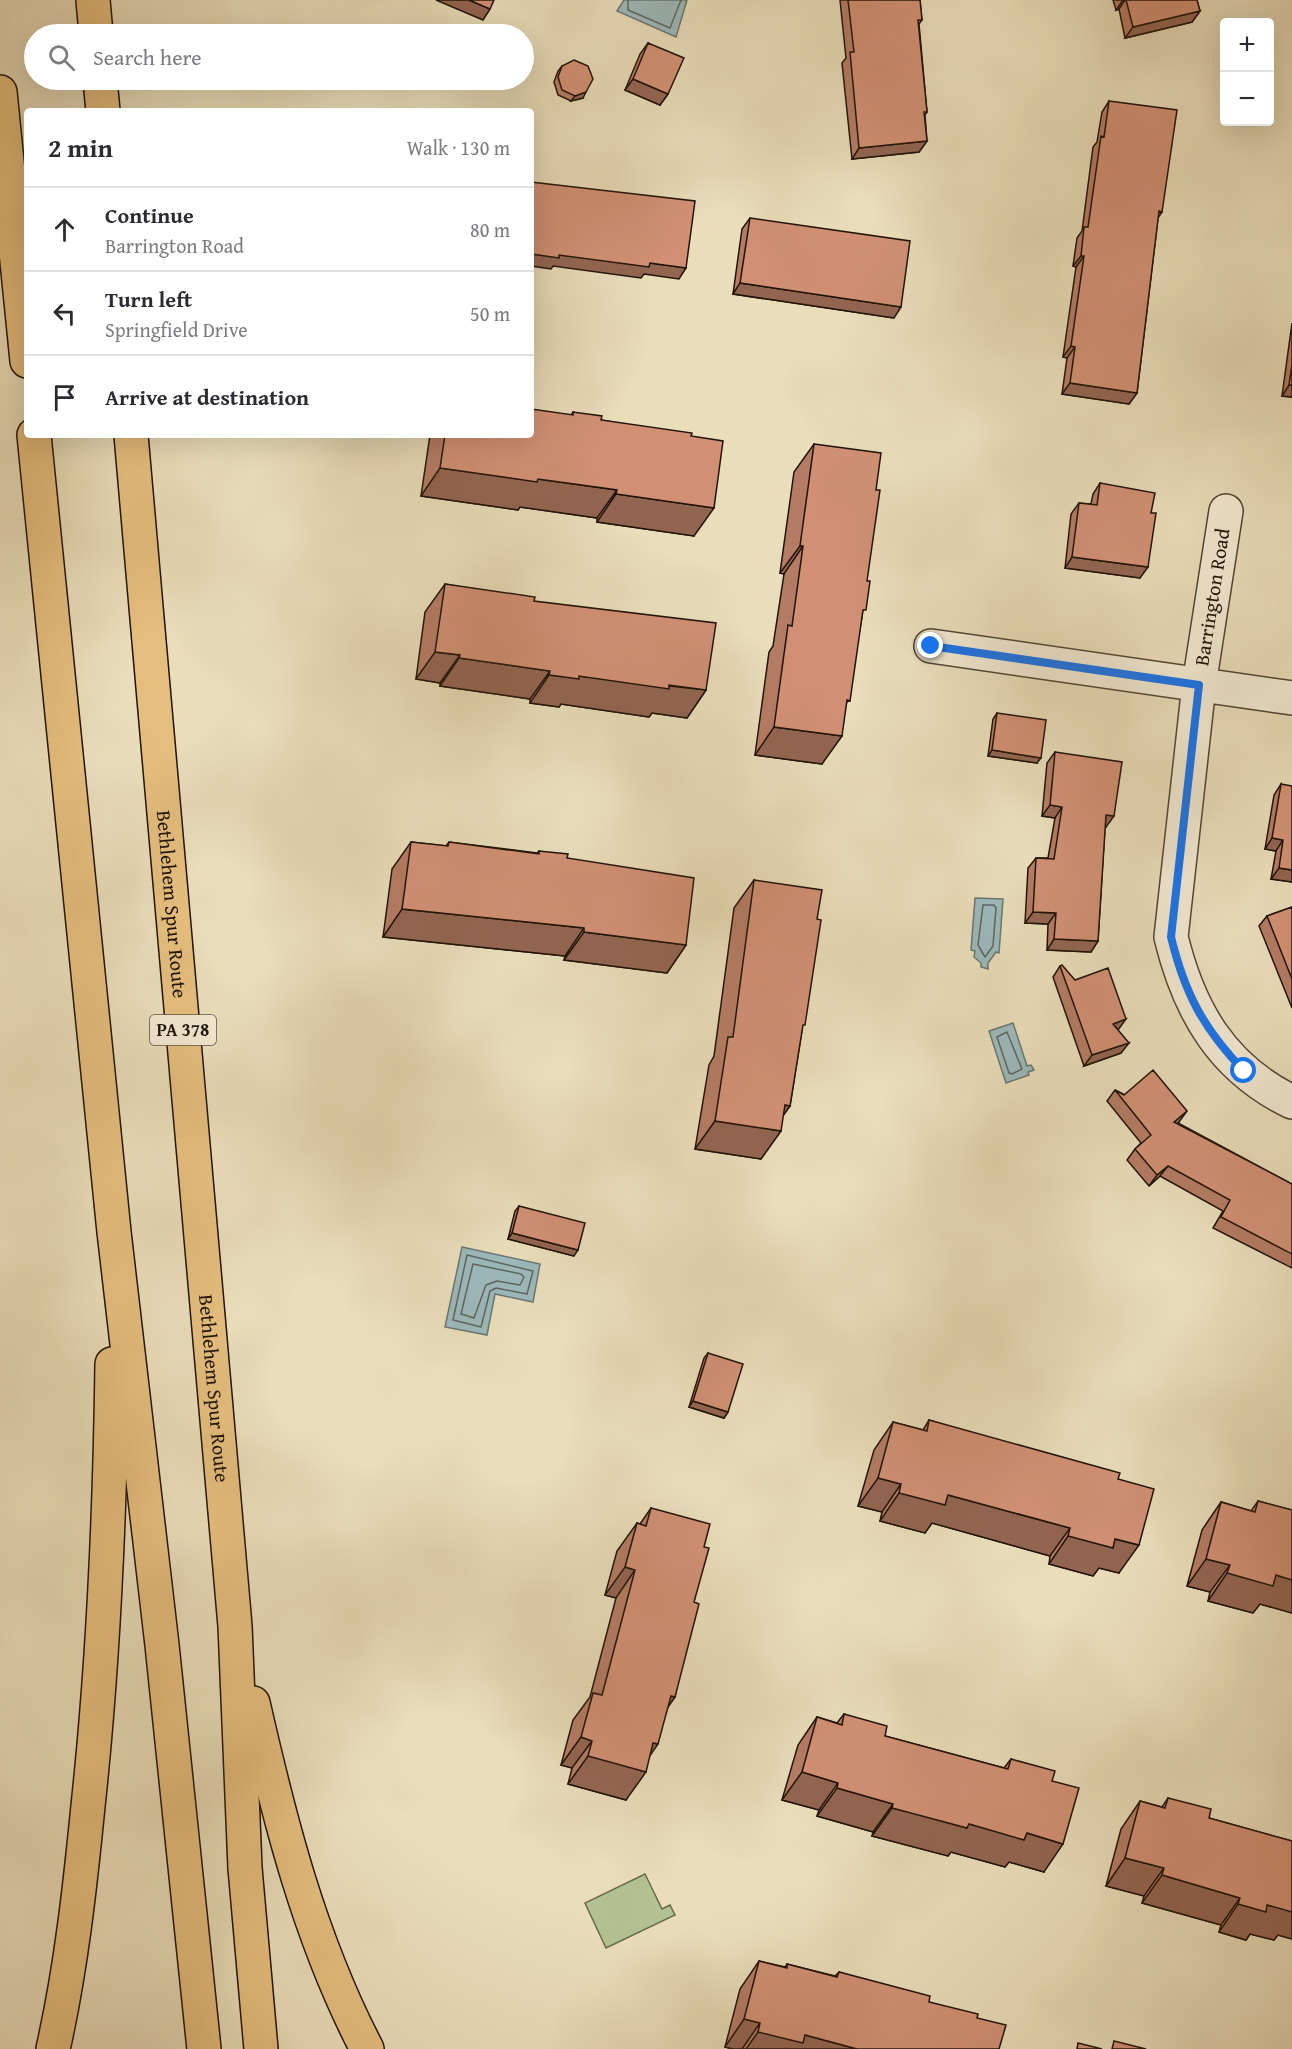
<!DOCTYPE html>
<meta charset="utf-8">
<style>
body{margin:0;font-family:"Gentium Book Plus",serif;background:#f2f2f3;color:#2b2b33}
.controls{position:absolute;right:18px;top:18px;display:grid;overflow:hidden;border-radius:6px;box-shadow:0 6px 24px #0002}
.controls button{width:54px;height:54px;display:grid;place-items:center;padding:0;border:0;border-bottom:2px solid #e1e1e2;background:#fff;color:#2b2b33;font:30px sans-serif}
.stop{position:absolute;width:18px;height:18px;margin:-14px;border:4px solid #1a73e8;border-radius:50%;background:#fff}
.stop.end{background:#1a73e8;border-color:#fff;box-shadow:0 2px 6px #0008}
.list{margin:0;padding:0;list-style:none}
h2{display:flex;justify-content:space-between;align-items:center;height:78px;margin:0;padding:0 24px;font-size:26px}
h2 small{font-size:20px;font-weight:400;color:#7c7c81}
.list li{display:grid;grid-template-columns:39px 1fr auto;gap:18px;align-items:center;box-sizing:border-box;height:84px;padding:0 24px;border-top:2px solid #e1e1e2}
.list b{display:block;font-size:22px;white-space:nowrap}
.list p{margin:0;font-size:20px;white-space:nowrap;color:#7c7c81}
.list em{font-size:20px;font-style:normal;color:#7c7c81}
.icon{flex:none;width:33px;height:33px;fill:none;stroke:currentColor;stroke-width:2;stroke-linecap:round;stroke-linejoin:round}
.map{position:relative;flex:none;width:1292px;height:2049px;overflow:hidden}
.search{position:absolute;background:#fff;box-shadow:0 6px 24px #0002;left:24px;top:24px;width:510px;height:66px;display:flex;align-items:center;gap:15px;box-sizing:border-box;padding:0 21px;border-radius:33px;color:#7c7c81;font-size:22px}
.panel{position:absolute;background:#fff;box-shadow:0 6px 24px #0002;left:24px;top:108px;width:510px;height:330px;border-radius:6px}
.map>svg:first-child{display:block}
.green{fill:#b2c293;stroke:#696a4c;stroke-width:1.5}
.water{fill:#9cb9bb;stroke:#6a7773;stroke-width:1.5}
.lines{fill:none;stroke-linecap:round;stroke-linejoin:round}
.shore{stroke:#5e6660;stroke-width:1.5}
.minor-casing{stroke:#524633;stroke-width:36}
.motorway-casing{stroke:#201306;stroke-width:36}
.minor{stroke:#f1e9d2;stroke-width:33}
.motorway{stroke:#e4be7d;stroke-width:33}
.wall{fill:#b47c64;stroke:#201306;stroke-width:1.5}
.shaded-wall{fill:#926551;stroke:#201306;stroke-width:1.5}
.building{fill:#d19074;stroke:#201306;stroke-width:1.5}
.route{stroke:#1a73e8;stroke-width:8}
.labels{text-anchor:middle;stroke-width:6;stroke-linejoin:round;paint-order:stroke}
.shield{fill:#f1e9d2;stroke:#5f5343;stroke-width:1.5}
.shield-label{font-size:18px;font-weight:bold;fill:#201306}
.street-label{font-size:20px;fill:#201306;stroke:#f1e9d2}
</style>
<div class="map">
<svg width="1292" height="2049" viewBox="0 0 1292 2049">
<rect width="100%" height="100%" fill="#e9ddba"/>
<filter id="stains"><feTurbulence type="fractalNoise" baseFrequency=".00333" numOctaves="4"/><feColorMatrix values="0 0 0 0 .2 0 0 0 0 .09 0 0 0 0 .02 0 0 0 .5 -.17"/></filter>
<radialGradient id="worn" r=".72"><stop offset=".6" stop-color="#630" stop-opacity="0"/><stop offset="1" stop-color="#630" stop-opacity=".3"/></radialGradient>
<path class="green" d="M 645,1874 L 662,1909 L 670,1905 L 675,1915 L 606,1948 L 585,1903 Z"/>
<path class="water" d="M 624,0 L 687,0 L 676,37 L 617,11 Z
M 975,898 L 1003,899 L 999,953 L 996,952 L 988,963 L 988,969 L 981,967 L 981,963 L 974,957 L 975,951 L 971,950 Z
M 1013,1023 L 1027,1066 L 1031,1065 L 1034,1070 L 1028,1072 L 1029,1075 L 1006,1083 L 989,1031 Z
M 462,1247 L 540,1264 L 533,1302 L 495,1294 L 487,1335 L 445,1327 Z"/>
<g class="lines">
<path class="shore" d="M 628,0 L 628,10 L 670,28 L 681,0
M 983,905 L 994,905 L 996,908 L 993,946 L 985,957 L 978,945 Z
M 1007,1032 L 1022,1069 L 1012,1074 L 1009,1073 L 997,1037 Z
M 467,1255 L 533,1271 L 527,1294 L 496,1288 L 490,1291 L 481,1327 L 453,1320 Z
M 473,1264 L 521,1274 L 524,1277 L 520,1285 L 497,1281 L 486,1285 L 474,1318 L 461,1314 Z"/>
<defs>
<path id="minor" d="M 1226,511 L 1199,685 L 1171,937 C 1189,1011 1222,1068 1292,1102
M 931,646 L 1292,698"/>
<g id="motorway">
<path d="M 93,0 L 96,34"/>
<path d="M 100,80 L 103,111"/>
<path d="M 0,92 L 27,361"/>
<path d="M 34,435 L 114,1232 L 162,1645 L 204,2049"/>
<path id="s1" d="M 131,435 L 235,1626 L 245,1868 L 261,2049"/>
<path d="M 253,1703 C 280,1822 310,1940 367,2049"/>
<path d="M 53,2049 C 71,1969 80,1887 88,1806 C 104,1658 110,1512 112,1364"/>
</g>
</defs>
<use href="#minor" class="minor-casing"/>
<use href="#motorway" class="motorway-casing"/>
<use href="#minor" class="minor"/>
<use href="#motorway" class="motorway"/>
</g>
<path class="wall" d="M 840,0 L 920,0 L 922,20 L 919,24 L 927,112 L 925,115 L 927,141 L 919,152 L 852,159 L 842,63 L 846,58 Z
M 1113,0 L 1197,0 L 1200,11 L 1192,22 L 1125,38 L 1119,9 L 1116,10 Z
M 648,43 L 668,94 L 660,105 L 625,90 L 640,54 Z
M 562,66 L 583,98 L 571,101 L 558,95 L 554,82 L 558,71 Z
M 1109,101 L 1162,212 L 1158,218 L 1137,393 L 1129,404 L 1062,394 L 1067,358 L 1063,357 L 1076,267 L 1073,266 L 1077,238 L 1082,231 L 1093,147 L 1097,142 L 1102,112 Z
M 750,218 L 894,318 L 733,294 L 742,229 Z
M 1292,323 L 1292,397 L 1282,396 Z
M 573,412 L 601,420 L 691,436 L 694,536 L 597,522 L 597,518 L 520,507 L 518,510 L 421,496 L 430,435 L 531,435 L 571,415 Z
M 814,444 L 876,490 L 862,617 L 846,706 L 822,764 L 755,755 L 769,652 L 773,646 L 784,574 L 780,573 L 794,472 Z
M 1100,483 L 1151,513 L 1140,578 L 1065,568 L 1071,514 L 1079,503 L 1091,504 L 1093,494 Z
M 445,584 L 534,601 L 706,690 L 687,718 L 652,713 L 649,717 L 561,704 L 559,707 L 530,703 L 530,699 L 440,686 L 440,683 L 416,679 L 425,612 Z
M 997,713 L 1037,763 L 988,756 L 993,719 Z
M 1055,752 L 1106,827 L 1105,827 L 1098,941 L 1091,952 L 1047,950 L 1048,924 L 1025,923 L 1028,868 L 1036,858 L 1048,858 L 1055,818 L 1042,816 L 1047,763 Z
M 1281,784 L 1292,882 L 1271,879 L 1276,851 L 1265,849 L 1274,795 Z
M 411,842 L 446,846 L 449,842 L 537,853 L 539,851 L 567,858 L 686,945 L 667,973 L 564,960 L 565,956 L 383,937 L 392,869 Z
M 754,880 L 802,1030 L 790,1106 L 783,1115 L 761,1159 L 695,1149 L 709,1065 L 714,1056 L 734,908 Z
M 1292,907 L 1292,1008 L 1259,926 L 1267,916 Z
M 1060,966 L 1118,1030 L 1121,1053 L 1084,1066 L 1053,977 Z
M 1115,1090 L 1179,1122 L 1178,1123 L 1292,1184 L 1292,1268 L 1213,1228 L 1223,1211 L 1160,1176 L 1149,1186 L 1127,1160 L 1135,1149 L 1141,1143 L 1107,1101 Z
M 519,1206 L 574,1256 L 508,1239 L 515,1211 Z
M 708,1353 L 728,1412 L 724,1418 L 689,1407 L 704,1358 Z
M 929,1420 L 1118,1479 L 1119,1573 L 1099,1568 L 1093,1576 L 1049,1564 L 1050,1556 L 932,1523 L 925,1533 L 880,1521 L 882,1512 L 858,1506 L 874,1450 L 893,1422 L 923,1430 Z
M 1258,1501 L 1292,1510 L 1292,1613 L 1260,1604 L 1253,1613 L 1208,1601 L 1210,1592 L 1187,1586 L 1202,1530 L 1221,1502 L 1251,1511 Z
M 651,1508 L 704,1547 L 694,1602 L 675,1697 L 668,1707 L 649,1757 L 626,1800 L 568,1784 L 572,1768 L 561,1765 L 573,1720 L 590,1697 L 616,1598 L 605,1595 L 617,1551 L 637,1523 L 640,1524 Z
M 844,1714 L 885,1736 L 1004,1768 L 1011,1759 L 1052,1781 L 1044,1872 L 1009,1862 L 1005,1867 L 951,1852 L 948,1856 L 872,1836 L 873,1832 L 817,1816 L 819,1810 L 782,1800 L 798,1745 L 817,1717 L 837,1723 Z
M 1168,1798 L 1209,1818 L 1292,1841 L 1292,1939 L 1278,1935 L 1274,1940 L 1250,1934 L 1246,1940 L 1219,1932 L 1221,1925 L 1142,1903 L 1144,1896 L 1106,1886 L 1121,1829 L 1140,1801 L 1162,1807 Z
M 759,1961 L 785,1967 L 787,1964 L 835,1976 L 839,1972 L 977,2018 L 999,2049 L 733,2049 L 725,2047 L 740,1989 Z"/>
<path class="shaded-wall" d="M 436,0 L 469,0 L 490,9 L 483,20 Z
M 1123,0 L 1125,0 L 1119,9 L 1116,10 Z
M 1200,11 L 1192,22 L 1125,38 L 1133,27 Z
M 633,79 L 668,94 L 660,105 L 625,90 Z
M 586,92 L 583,98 L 571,101 L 575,96 Z
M 927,141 L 919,152 L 852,159 L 859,148 Z
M 531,254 L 559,255 L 650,263 L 686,268 L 679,279 L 644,274 L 641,278 L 553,266 L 551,269 L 531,266 Z
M 1081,256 L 1084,256 L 1076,267 L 1073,266 Z
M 740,283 L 901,307 L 894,318 L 733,294 Z
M 1071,346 L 1075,347 L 1067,358 L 1063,357 Z
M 1070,383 L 1137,393 L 1129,404 L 1062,394 Z
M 1289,385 L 1292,385 L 1292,397 L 1282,396 Z
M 440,468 L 538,479 L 617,490 L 597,518 L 520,507 L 518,510 L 421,496 Z
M 616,494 L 714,508 L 694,536 L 597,522 Z
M 800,546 L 803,546 L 784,574 L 780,573 Z
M 1072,557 L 1148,567 L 1140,578 L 1065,568 Z
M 435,652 L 460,655 L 440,683 L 416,679 Z
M 459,658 L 550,671 L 530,699 L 440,686 Z
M 549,675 L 579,676 L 706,690 L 687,718 L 652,713 L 649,717 L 561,704 L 559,707 L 530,703 Z
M 774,727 L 842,736 L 822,764 L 755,755 Z
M 992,750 L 1041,758 L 1037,763 L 988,756 Z
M 1050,805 L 1062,807 L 1055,818 L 1042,816 Z
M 1106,815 L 1114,816 L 1106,827 L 1098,826 Z
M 1272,838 L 1283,840 L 1276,851 L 1265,849 Z
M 1279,868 L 1292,870 L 1292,882 L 1271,879 Z
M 402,909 L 584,928 L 565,956 L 383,937 Z
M 1033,912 L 1056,913 L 1048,924 L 1025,923 Z
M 584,932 L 686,945 L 667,973 L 564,960 Z
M 1054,939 L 1098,941 L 1091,952 L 1047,950 Z
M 1126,1019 L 1118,1030 L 1113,1024 Z
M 1129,1043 L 1121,1053 L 1084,1066 L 1092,1055 Z
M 785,1105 L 790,1106 L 773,1130 L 781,1131 L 761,1159 L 695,1149 L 715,1121 Z
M 1187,1111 L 1179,1122 L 1167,1132 L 1174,1122 Z
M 1168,1166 L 1160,1176 L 1149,1186 L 1157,1175 Z
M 512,1233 L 578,1250 L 574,1256 L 508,1239 Z
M 693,1401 L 728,1412 L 724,1418 L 689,1407 Z
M 878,1478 L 901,1484 L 882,1512 L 858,1506 Z
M 899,1493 L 948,1495 L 1070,1528 L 1050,1556 L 932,1523 L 925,1533 L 880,1521 Z
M 1068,1536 L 1115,1539 L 1139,1545 L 1119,1573 L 1099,1568 L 1093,1576 L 1049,1564 Z
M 1206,1559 L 1230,1565 L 1210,1592 L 1187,1586 Z
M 625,1567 L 635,1570 L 616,1598 L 605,1595 Z
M 1227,1573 L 1276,1575 L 1292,1580 L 1292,1613 L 1260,1604 L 1253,1613 L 1208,1601 Z
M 671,1696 L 675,1697 L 655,1725 Z
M 581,1737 L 592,1741 L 572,1768 L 561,1765 Z
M 653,1743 L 658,1744 L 640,1770 L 646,1772 L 626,1800 L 568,1784 L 588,1756 Z
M 802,1772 L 838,1783 L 819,1810 L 782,1800 Z
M 837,1788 L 893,1804 L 873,1832 L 817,1816 Z
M 892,1808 L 969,1824 L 1027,1833 L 1063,1844 L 1044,1872 L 1009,1862 L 1005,1867 L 951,1852 L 948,1856 L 872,1836 Z
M 1125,1858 L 1164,1868 L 1144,1896 L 1106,1886 Z
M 1162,1875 L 1240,1898 L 1221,1925 L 1142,1903 Z
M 1238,1904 L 1267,1905 L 1292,1911 L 1292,1939 L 1278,1935 L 1274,1940 L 1250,1934 L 1246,1940 L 1219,1932 Z
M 744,2019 L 760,2023 L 742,2049 L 733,2049 L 725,2047 Z
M 758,2032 L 805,2035 L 857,2049 L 746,2049 Z"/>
<path class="building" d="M 469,0 L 494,0 L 490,9 Z
M 848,0 L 920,0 L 922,20 L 918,20 L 927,112 L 924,112 L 927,141 L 859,148 L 850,52 L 854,52 Z
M 1126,0 L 1197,0 L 1200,11 L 1133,27 Z
M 648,43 L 684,58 L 668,94 L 633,79 Z
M 574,60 L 588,66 L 593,79 L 586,92 L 575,96 L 562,90 L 558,77 L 562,66 Z
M 1109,101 L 1177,110 L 1162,212 L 1159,211 L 1137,393 L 1070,383 L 1075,347 L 1071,346 L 1084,256 L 1081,256 L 1084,227 L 1088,227 L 1101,136 L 1104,137 Z
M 531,182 L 695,201 L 686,268 L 650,263 L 649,267 L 559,255 L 559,258 L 531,254 Z
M 750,218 L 910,241 L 901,307 L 740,283 Z
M 1292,365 L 1292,385 L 1289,385 Z
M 531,409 L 573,415 L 573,412 L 602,416 L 601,420 L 692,433 L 691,436 L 723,441 L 714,508 L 616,494 L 617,490 L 538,479 L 537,482 L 440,468 L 445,435 L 531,435 Z
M 814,444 L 881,453 L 876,490 L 880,490 L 867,581 L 870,581 L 866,610 L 863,610 L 850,701 L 847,700 L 842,736 L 774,727 L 788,625 L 792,626 L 803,546 L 800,546 Z
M 1100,483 L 1155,493 L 1151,513 L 1156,513 L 1148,567 L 1072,557 L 1079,503 L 1097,505 Z
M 445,584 L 535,597 L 534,601 L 716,623 L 706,690 L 669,685 L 669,689 L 579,676 L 579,679 L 549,675 L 550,671 L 459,658 L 460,655 L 435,652 Z
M 997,713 L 1046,720 L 1041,758 L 992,750 Z
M 1055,752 L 1122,762 L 1114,816 L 1106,815 L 1098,941 L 1054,939 L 1056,913 L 1033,912 L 1036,858 L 1054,859 L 1062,807 L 1050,805 Z
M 1281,784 L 1292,786 L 1292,870 L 1279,868 L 1283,840 L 1272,838 Z
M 411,842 L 448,846 L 449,842 L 539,854 L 539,851 L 568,854 L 567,858 L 694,878 L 686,945 L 584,932 L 584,928 L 402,909 Z
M 754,880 L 822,890 L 817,919 L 821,920 L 805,1025 L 803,1025 L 790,1106 L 785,1105 L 781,1131 L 715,1121 L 728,1037 L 733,1037 Z
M 1292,907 L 1292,979 L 1267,916 Z
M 1062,965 L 1075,980 L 1108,968 L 1126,1019 L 1113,1024 L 1129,1043 L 1092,1055 L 1060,966 Z
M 1153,1070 L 1187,1111 L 1174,1122 L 1292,1184 L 1292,1254 L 1221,1217 L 1230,1200 L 1168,1166 L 1157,1175 L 1135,1149 L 1151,1135 L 1115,1090 L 1124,1095 Z
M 519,1206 L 585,1223 L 578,1250 L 512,1233 Z
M 708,1353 L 743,1364 L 728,1412 L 693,1401 Z
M 929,1420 L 1120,1473 L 1118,1479 L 1154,1489 L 1139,1545 L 1115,1539 L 1113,1548 L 1068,1536 L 1070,1528 L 948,1495 L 945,1505 L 899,1493 L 901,1484 L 878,1478 L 893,1422 L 927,1431 Z
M 1258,1501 L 1292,1510 L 1292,1580 L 1276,1575 L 1273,1586 L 1227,1573 L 1230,1565 L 1206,1559 L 1221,1502 L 1255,1512 Z
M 651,1508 L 710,1524 L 704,1547 L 709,1548 L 694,1602 L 699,1604 L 675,1697 L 671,1696 L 658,1744 L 653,1743 L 646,1772 L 588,1756 L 592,1741 L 581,1737 L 593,1693 L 602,1695 L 635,1570 L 625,1567 L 637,1523 L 646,1526 Z
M 844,1714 L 887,1726 L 885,1736 L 1008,1769 L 1011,1759 L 1055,1771 L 1052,1781 L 1079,1788 L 1063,1844 L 1027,1833 L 1024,1840 L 969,1824 L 967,1828 L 892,1808 L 893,1804 L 837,1788 L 838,1783 L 802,1772 L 817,1717 L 842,1725 Z
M 1168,1798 L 1211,1809 L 1209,1818 L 1292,1841 L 1292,1912 L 1267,1905 L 1266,1912 L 1238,1904 L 1240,1898 L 1162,1875 L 1164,1868 L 1125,1858 L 1140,1801 L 1165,1808 Z
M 759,1961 L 787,1968 L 787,1964 L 837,1977 L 839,1972 L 930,1996 L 929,2002 L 978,2014 L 977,2018 L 1006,2025 L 999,2049 L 857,2049 L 805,2035 L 803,2043 L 758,2032 L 760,2023 L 744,2019 Z
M 1114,2041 L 1146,2049 L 1112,2049 Z
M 1078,2043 L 1102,2049 L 1077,2049 Z"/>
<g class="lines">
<path class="route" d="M 931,646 L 1199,685 L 1171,937 C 1185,994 1203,1028 1244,1071"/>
</g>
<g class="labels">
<rect class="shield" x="150" y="1015" width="66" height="30" rx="4.5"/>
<g class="shield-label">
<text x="183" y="1036">PA 378</text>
</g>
<g class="street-label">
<text transform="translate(1212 597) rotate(-81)" y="7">Barrington Road</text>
<text dy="7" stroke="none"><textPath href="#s1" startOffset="471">Bethlehem Spur Route</textPath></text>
<text dy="7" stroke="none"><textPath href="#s1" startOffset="957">Bethlehem Spur Route</textPath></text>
</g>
</g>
<rect width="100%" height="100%" filter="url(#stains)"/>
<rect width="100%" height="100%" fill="url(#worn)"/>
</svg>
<div class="controls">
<button>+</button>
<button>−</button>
</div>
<div class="stop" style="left:1244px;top:1071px"></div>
<div class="stop end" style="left:931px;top:646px"></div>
<div class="search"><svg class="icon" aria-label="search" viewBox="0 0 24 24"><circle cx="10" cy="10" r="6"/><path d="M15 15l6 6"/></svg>Search here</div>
<section class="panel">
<h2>2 min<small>Walk · 130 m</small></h2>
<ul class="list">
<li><svg class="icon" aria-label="ahead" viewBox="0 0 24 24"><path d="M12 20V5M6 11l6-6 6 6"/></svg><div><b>Continue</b><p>Barrington Road</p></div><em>80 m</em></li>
<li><svg class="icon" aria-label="left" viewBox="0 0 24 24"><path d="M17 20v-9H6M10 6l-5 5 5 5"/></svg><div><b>Turn left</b><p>Springfield Drive</p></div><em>50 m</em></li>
<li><svg class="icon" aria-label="arrive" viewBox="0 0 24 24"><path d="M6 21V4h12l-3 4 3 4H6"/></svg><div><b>Arrive at destination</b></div></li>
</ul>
</section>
</div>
